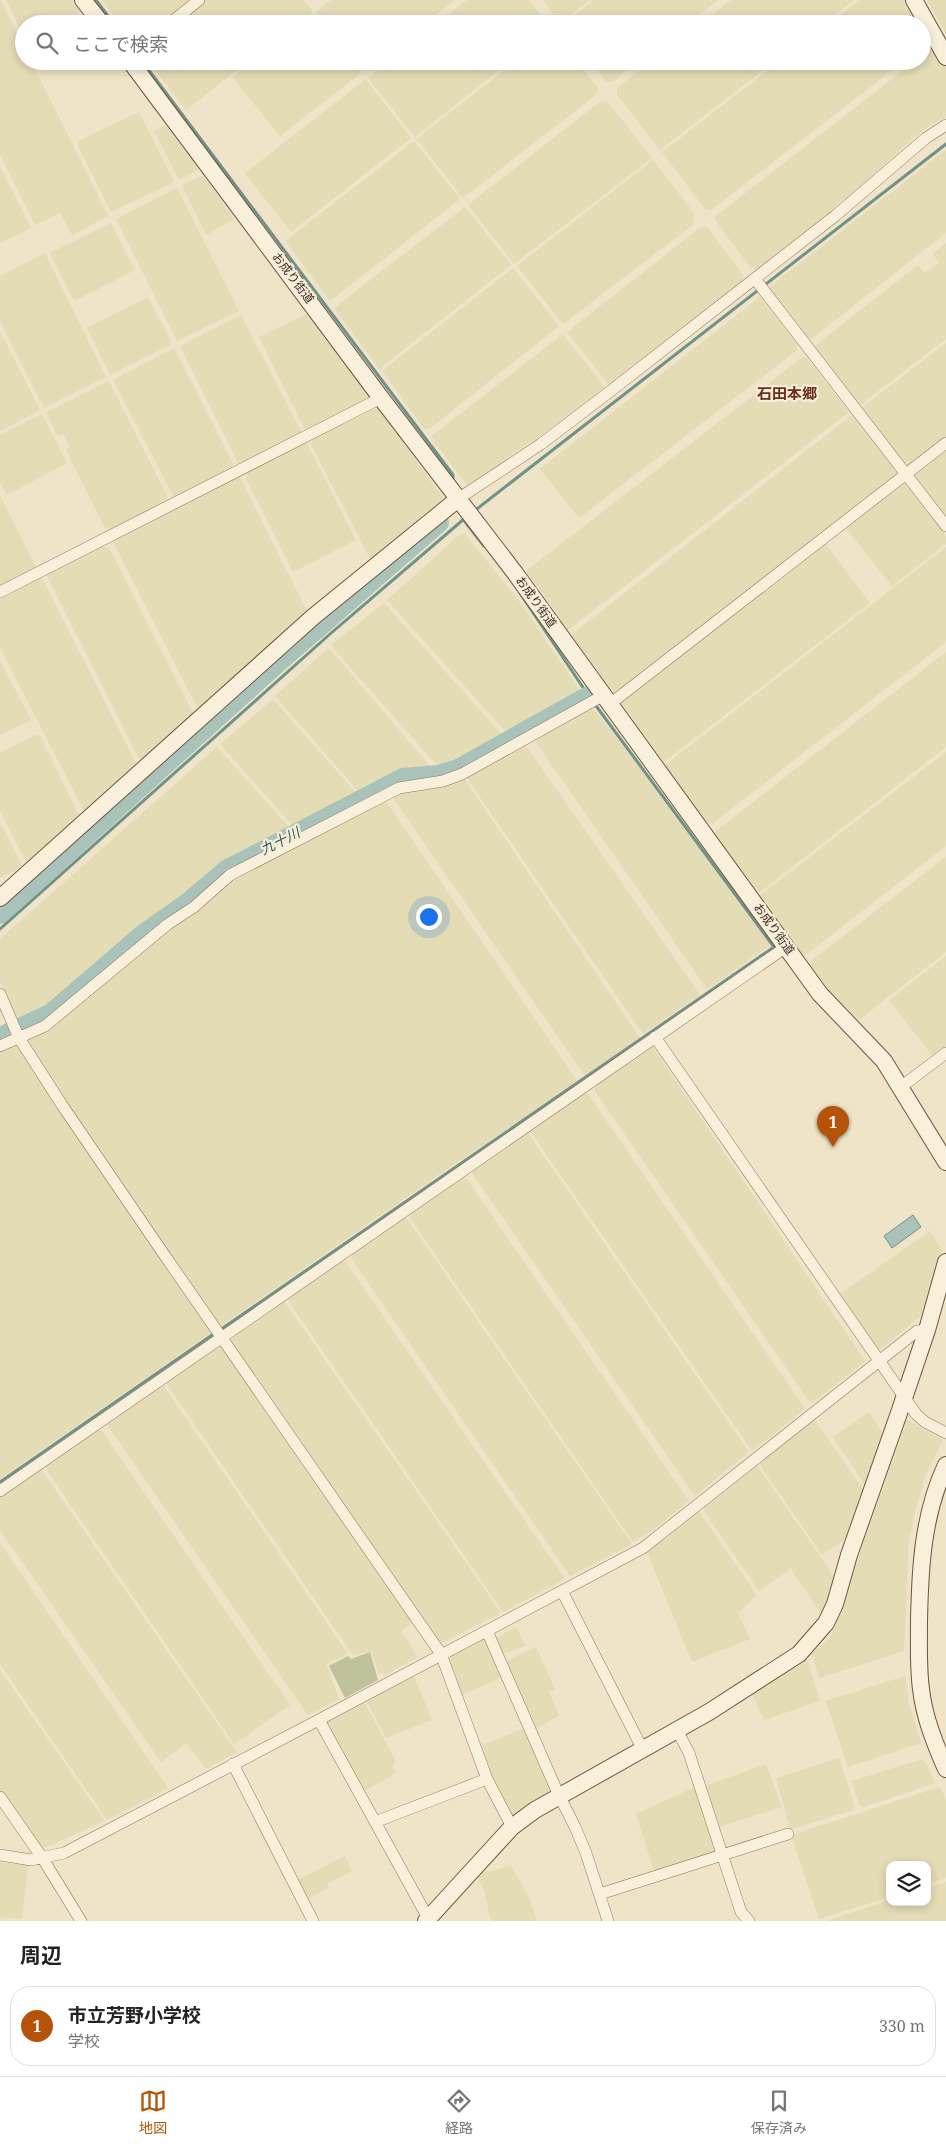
<!DOCTYPE html>
<html lang="ja">
<meta charset="utf-8">
<style>
body{margin:0;font-family:"Noto Serif","Noto Sans JP",serif;background:#f2f2f2;color:#222}
.controls{position:absolute;right:15px;bottom:15px;display:grid;overflow:hidden;border-radius:10px;box-shadow:0 2px 8px #0003}
.controls button{width:45px;height:45px;display:grid;place-items:center;padding:0;border:0;border-bottom:1px solid #e0e0e0;background:#fff;color:#222;font:25px sans-serif}
.you{position:absolute;left:428px;top:916px;width:18px;height:18px;margin:-12px;border:4px solid #fff;border-radius:50%;background:#1a73e8;box-shadow:0 0 0 8px #1a73e833}
.badge{display:grid;place-items:center;width:32px;height:32px;border-radius:50%;background:#b45309;color:#fff;font-size:16px;font-weight:700}
.pin{position:absolute;translate:-50% -41px;filter:drop-shadow(0 1px 2px #0008)}
.pin::after{content:'';position:absolute;top:26px;width:18px;height:15px;background:inherit;clip-path:polygon(0 0,100% 0,50% 100%)}
.list{margin:0;padding:0;list-style:none}
h2{display:flex;justify-content:space-between;align-items:center;height:65px;margin:0;padding:0 20px;font-size:21px}
h2 small{font-size:16px;font-weight:400;color:#767676}
.list li{display:grid;grid-template-columns:32px 1fr auto;gap:15px;align-items:center;box-sizing:border-box;height:80px;margin:0 10px 10px;padding:0 10px;border:1px solid #e0e0e0;border-radius:20px}
.list b{display:block;font-size:19px;white-space:nowrap}
.list p{margin:0;font-size:16px;white-space:nowrap;color:#767676}
.list em{font-size:16px;font-style:normal;color:#767676}
.icon{flex:none;width:28px;height:28px;fill:none;stroke:currentColor;stroke-width:2;stroke-linecap:round;stroke-linejoin:round}
.map{position:relative;flex:none;width:946px;height:1921px;overflow:hidden}
.search{position:absolute;background:#fff;box-shadow:0 2px 8px #0003;left:15px;right:15px;top:15px;height:55px;display:flex;align-items:center;gap:12px;box-sizing:border-box;padding:0 18px;border-radius:28px;color:#767676;font-size:19px}
.sheet{height:155px;background:#fff}
nav{display:flex;justify-content:space-around;align-items:center;box-sizing:border-box;height:70px;border-top:1px solid #e0e0e0;background:#fff;font-size:14px;color:#767676}
nav a{display:grid;justify-items:center;gap:2px}
nav .on{color:#b45309}
.map>svg:first-child{display:block}
.farmland{fill:#e4dcb5}
.cemetery{fill:#bec29a}
.water{fill:#a9c3bb;stroke:#6f9289}
.lines{fill:none;stroke-linecap:round;stroke-linejoin:round}
.stream{stroke:#6f9289;stroke-width:3}
.river{stroke:#a9c3bb;stroke-width:18}
.street-casing{stroke:#8b755d;stroke-width:12}
.secondary-casing{stroke:#6d5640;stroke-width:18}
.street{stroke:#f9f0dc;stroke-width:11}
.secondary{stroke:#f9f0dc;stroke-width:16}
.labels{text-anchor:middle;stroke-width:4.5;stroke-linejoin:round;paint-order:stroke}
.street-label{font-size:12px;fill:#3b2d20;stroke:#f6edd8}
.water-label{font-size:14px;font-style:italic;fill:#305b58;stroke:#f6edd8}
.quarter-label{font-size:15px;font-weight:bold;fill:#682e20;stroke:#f6edd8}
</style>
<div class="map">
<svg width="946" height="1921" viewBox="0 0 946 1921">
<rect width="100%" height="100%" fill="#efe3c8"/>
<path class="farmland" d="M 0,0 L 24,47 L 24,61 L 31,61 L 108,216 L 72,235 L 60,213 L 35,225 L 0,155 Z
M 6,0 L 72,0 L 81,12 L 58,24 L 24,24 L 24,37 Z
M 102,0 L 192,0 L 162,24 L 120,24 Z
M 206,0 L 304,0 L 313,12 L 297,24 L 176,24 Z
M 331,0 L 455,0 L 424,24 L 325,24 L 316,12 Z
M 467,0 L 529,0 L 548,24 L 437,24 Z
M 543,0 L 590,0 L 560,23 Z
M 594,0 L 718,0 L 687,24 L 563,24 Z
M 731,0 L 854,0 L 823,24 L 700,24 Z
M 859,0 L 909,0 L 922,24 L 828,24 Z
M 927,0 L 946,0 L 946,34 Z
M 314,13 L 322,24 L 300,24 Z
M 932,48 L 936,49 L 946,67 L 946,117 L 927,127 L 912,139 L 860,187 L 836,205 L 834,211 L 759,269 L 751,268 L 715,220 L 716,216 L 915,61 L 922,61 L 922,56 Z
M 148,61 L 248,61 L 186,110 Z
M 253,61 L 352,61 L 361,73 L 280,136 L 232,77 Z
M 355,61 L 376,61 L 363,71 Z
M 389,61 L 511,61 L 415,137 L 368,78 Z
M 516,61 L 577,61 L 598,88 L 597,94 L 463,198 L 416,139 Z
M 591,61 L 639,61 L 612,82 L 606,82 Z
M 652,61 L 775,61 L 660,150 L 617,95 L 617,88 Z
M 780,61 L 904,61 L 711,210 L 705,209 L 662,152 Z
M 366,79 L 411,138 L 291,232 L 245,173 Z
M 601,101 L 608,102 L 652,158 L 514,264 L 468,205 Z
M 139,112 L 174,182 L 111,212 L 77,144 L 78,141 Z
M 166,125 L 199,169 L 179,180 L 154,131 Z
M 414,141 L 460,199 L 330,301 L 285,241 Z
M 946,150 L 946,233 L 811,339 L 805,337 L 768,288 Z
M 653,160 L 694,213 L 693,225 L 563,324 L 517,266 Z
M 0,167 L 31,228 L 0,243 Z
M 203,175 L 234,219 L 206,235 L 182,185 Z
M 177,188 L 239,311 L 177,341 L 116,219 Z
M 465,207 L 511,265 L 379,369 L 334,308 Z
M 111,223 L 135,270 L 74,301 L 50,253 Z
M 701,227 L 707,227 L 743,274 L 742,283 L 609,385 L 567,332 Z
M 946,243 L 946,339 L 859,406 L 815,350 L 816,345 L 918,265 L 924,273 L 939,263 L 933,254 Z
M 45,253 L 106,377 L 44,408 L 0,321 L 0,276 Z
M 513,268 L 559,326 L 429,429 L 427,428 L 425,430 L 382,371 Z
M 148,297 L 171,341 L 170,345 L 110,375 L 87,328 Z
M 760,297 L 798,345 L 797,350 L 579,518 L 540,469 Z
M 307,314 L 371,398 L 306,432 L 259,337 Z
M 241,315 L 302,433 L 241,464 L 238,463 L 180,346 Z
M 0,331 L 40,410 L 0,431 Z
M 563,334 L 605,388 L 544,433 L 467,485 L 431,438 L 433,435 Z
M 946,343 L 946,438 L 910,466 L 905,466 L 860,409 Z
M 174,348 L 233,464 L 232,467 L 174,497 L 113,380 Z
M 803,357 L 807,358 L 849,412 L 568,630 L 526,571 Z
M 109,381 L 169,500 L 110,530 L 108,526 L 105,528 L 66,450 L 70,447 L 63,434 L 58,437 L 46,412 Z
M 378,407 L 443,498 L 370,559 L 311,444 L 313,440 Z
M 42,414 L 67,463 L 7,495 L 0,482 L 0,435 Z
M 852,415 L 897,473 L 897,477 L 615,694 L 571,635 Z
M 307,443 L 356,540 L 293,572 L 246,479 L 247,473 Z
M 946,448 L 946,518 L 914,478 L 915,473 Z
M 236,477 L 240,477 L 308,613 L 201,709 L 196,705 L 112,540 Z
M 902,482 L 905,484 L 946,536 L 946,544 L 892,586 L 845,527 Z
M 0,495 L 36,567 L 0,586 Z
M 464,533 L 516,597 L 579,689 L 506,732 L 387,600 L 457,537 Z
M 825,543 L 870,603 L 664,762 L 621,702 Z
M 104,546 L 109,547 L 194,715 L 141,762 L 46,574 Z
M 946,547 L 946,642 L 712,824 L 706,821 L 665,765 Z
M 41,576 L 137,765 L 85,813 L 0,648 L 0,598 Z
M 384,603 L 502,735 L 453,763 L 437,765 L 332,647 L 332,644 Z
M 327,649 L 330,649 L 431,767 L 400,771 L 359,792 L 275,696 Z
M 946,652 L 946,747 L 759,893 L 715,834 L 716,831 Z
M 0,660 L 31,720 L 0,735 Z
M 273,699 L 357,794 L 293,826 L 220,744 Z
M 591,707 L 615,735 L 771,945 L 707,989 L 535,741 L 536,738 Z
M 35,735 L 40,736 L 80,817 L 27,863 L 0,811 L 0,753 Z
M 524,745 L 527,747 L 700,995 L 643,1034 L 466,777 Z
M 217,747 L 289,827 L 288,830 L 219,864 L 183,897 L 152,917 L 51,1003 L 17,1019 L 0,981 L 0,939 Z
M 946,752 L 946,846 L 804,956 L 760,895 Z
M 464,778 L 640,1038 L 585,1076 L 393,798 L 394,794 Z
M 381,801 L 387,803 L 578,1082 L 453,1165 L 0,1479 L 0,1050 L 30,1037 L 236,877 Z
M 0,823 L 23,867 L 0,878 Z
M 946,857 L 946,952 L 859,1020 L 829,991 L 811,965 L 811,961 Z
M 946,956 L 946,1048 L 934,1058 L 889,1000 Z
M 653,1047 L 865,1361 L 811,1404 L 595,1091 L 595,1085 Z
M 583,1093 L 588,1094 L 805,1409 L 752,1451 L 530,1131 Z
M 528,1133 L 749,1452 L 695,1496 L 472,1173 L 473,1170 Z
M 462,1177 L 466,1178 L 689,1501 L 654,1529 L 633,1542 L 408,1215 Z
M 406,1217 L 632,1544 L 570,1576 L 351,1258 L 353,1253 Z
M 930,1231 L 942,1250 L 924,1310 L 922,1315 L 877,1352 L 837,1296 Z
M 341,1261 L 345,1261 L 565,1579 L 503,1612 L 287,1299 Z
M 284,1301 L 501,1613 L 440,1644 L 231,1342 L 233,1337 Z
M 217,1346 L 222,1347 L 413,1623 L 401,1631 L 418,1657 L 385,1675 L 384,1672 L 379,1674 L 371,1651 L 353,1655 L 166,1383 Z
M 163,1385 L 348,1654 L 326,1664 L 339,1699 L 308,1715 L 108,1426 L 108,1422 Z
M 869,1412 L 885,1436 L 869,1484 L 865,1485 L 833,1437 Z
M 907,1420 L 943,1440 L 926,1475 L 915,1512 L 909,1542 L 904,1651 L 819,1678 L 812,1654 L 830,1637 L 844,1606 L 853,1573 Z
M 813,1421 L 816,1422 L 863,1489 L 861,1503 L 848,1537 L 822,1555 L 759,1464 Z
M 97,1430 L 102,1431 L 290,1705 L 234,1744 L 44,1466 Z
M 757,1465 L 835,1578 L 822,1615 L 791,1569 L 759,1591 L 704,1511 L 704,1508 Z
M 41,1469 L 237,1752 L 206,1769 L 187,1743 L 161,1762 L 0,1530 L 0,1497 Z
M 697,1513 L 700,1513 L 757,1595 L 738,1613 L 750,1639 L 692,1662 L 648,1555 L 650,1548 L 666,1539 Z
M 0,1543 L 167,1786 L 167,1789 L 107,1820 L 0,1664 Z
M 516,1627 L 526,1646 L 502,1654 L 495,1638 Z
M 486,1637 L 505,1676 L 460,1696 L 447,1661 L 449,1657 Z
M 536,1647 L 555,1689 L 549,1692 L 559,1715 L 538,1728 L 536,1727 L 506,1663 L 508,1660 Z
M 805,1659 L 808,1662 L 820,1701 L 764,1720 L 752,1694 Z
M 0,1670 L 105,1821 L 40,1850 L 0,1791 Z
M 414,1676 L 432,1720 L 386,1738 L 366,1701 Z
M 905,1676 L 909,1704 L 921,1743 L 848,1767 L 826,1701 Z
M 364,1701 L 395,1760 L 393,1766 L 396,1773 L 367,1790 L 362,1789 L 326,1726 L 327,1722 Z
M 527,1727 L 555,1791 L 516,1816 L 510,1817 L 478,1747 Z
M 839,1758 L 855,1807 L 853,1810 L 790,1830 L 776,1778 Z
M 922,1759 L 926,1763 L 935,1783 L 864,1807 L 859,1805 L 852,1781 Z
M 766,1764 L 782,1807 L 719,1827 L 705,1786 Z
M 695,1787 L 715,1852 L 655,1874 L 636,1814 Z
M 940,1787 L 946,1799 L 946,1878 L 927,1884 L 927,1865 L 890,1865 L 890,1897 L 819,1919 L 791,1835 Z
M 345,1856 L 352,1871 L 328,1883 L 328,1888 L 308,1899 L 298,1880 Z
M 0,1862 L 28,1866 L 22,1919 L 0,1917 Z
M 511,1866 L 529,1897 L 537,1921 L 491,1921 L 484,1889 L 478,1879 L 482,1873 Z
M 946,1882 L 946,1921 L 826,1921 L 890,1900 L 890,1902 L 927,1902 L 927,1888 Z"/>
<path class="cemetery" d="M 370,1652 L 378,1680 L 345,1698 L 329,1666 L 348,1656 L 351,1659 Z"/>
<path class="water" d="M 913,1215 L 921,1227 L 892,1248 L 884,1236 Z"/>
<g class="lines">
<path class="stream" d="M 96,0 L 114,24
M 142,61 L 453,475 L 453,482
M 473,512 L 946,144
M 463,519 L 484,546
M 0,929 L 330,634 L 464,519
M 220,1330 L 774,947 L 588,695 L 520,593
M 0,1482 L 215,1333"/>
<path class="river" d="M 0,915 L 280,662 L 440,523
M 0,1036 L 50,1013 L 143,933 L 187,902 L 226,869 L 403,777 L 438,774 L 458,768 L 588,695"/>
<defs>
<path id="street" d="M 169,24 L 199,0
M 755,279 L 946,526
M 458,499 L 541,444 L 608,393 L 835,216 L 926,138 L 946,125
M 0,592 L 381,398
M 610,704 L 946,443
M 0,994 L 19,1038 L 62,1105 L 163,1253 L 441,1654 L 487,1779 L 512,1827
M 655,1037 L 916,1414 L 925,1422 L 946,1433
M 0,1046 L 45,1026 L 168,924 L 194,907 L 230,875 L 399,788 L 443,781 L 462,774 L 604,695
M 901,1087 L 946,1053
M 0,1491 L 786,947
M 562,1591 L 643,1750
M 487,1631 L 557,1791 L 575,1827 L 586,1853 L 608,1921
M 319,1720 L 428,1918
M 677,1730 L 689,1753 L 741,1912 L 749,1921
M 233,1764 L 313,1921
M 0,1797 L 43,1859 L 81,1921
M 375,1822 L 487,1779
M 0,1855 L 31,1860 L 64,1853 L 309,1725 L 643,1548 L 917,1331 L 927,1330
M 600,1894 L 788,1834"/>
<path id="secondary" d="M 83,0 L 102,24
M 914,0 L 946,57
M 130,61 L 381,398 L 515,573 L 820,994 L 884,1061 L 946,1162
M 0,898 L 313,617 L 458,499
M 946,1465 C 923,1514 920,1567 919,1621 C 919,1644 918,1667 921,1689 C 924,1717 935,1744 946,1769
M 426,1921 L 512,1827 L 535,1810 L 709,1712 L 799,1654 L 826,1623 L 835,1604 L 849,1555 L 899,1413 L 927,1330 L 946,1262"/>
</defs>
<use href="#street" class="street-casing"/>
<use href="#secondary" class="secondary-casing"/>
<use href="#street" class="street"/>
<use href="#secondary" class="secondary"/>
</g>
<g class="labels">
<g class="street-label">
<text transform="translate(293 278) rotate(53)" y="4">お成り街道</text>
<text transform="translate(536 602) rotate(54)" y="4">お成り街道</text>
<text transform="translate(774 929) rotate(54)" y="4">お成り街道</text>
</g>
<g class="water-label">
<text transform="translate(280 841) rotate(-27)" y="5">九十川</text>
</g>
<g class="quarter-label">
<text x="787" y="399">石田本郷</text>
</g>
</g>
</svg>
<div class="controls">
<button><svg class="icon" aria-label="layers" viewBox="0 0 24 24"><path d="M12 4l9 5-9 5-9-5zM3 14l9 5 9-5"/></svg></button>
</div>
<div class="you"></div>
<div class="pin badge" style="left:833px;top:1147px">1</div>
<div class="search"><svg class="icon" aria-label="search" viewBox="0 0 24 24"><circle cx="10" cy="10" r="6"/><path d="M15 15l6 6"/></svg>ここで検索</div>
</div>
<section class="sheet">
<h2>周辺<small></small></h2>
<ul class="list">
<li><span class="badge">1</span><div><b>市立芳野小学校</b><p>学校</p></div><em>330 m</em></li>
</ul>
</section>
<nav>
<a class="on"><svg class="icon" aria-label="map" viewBox="0 0 24 24"><path d="M3 6l6-2 6 2 6-2v14l-6 2-6-2-6 2zM9 4v14M15 6v14"/></svg>地図</a>
<a><svg class="icon" aria-label="directions" viewBox="0 0 24 24"><path d="M12 3l9 9-9 9-9-9zM9 14v-3h6M13 9l2 2-2 2"/></svg>経路</a>
<a><svg class="icon" aria-label="saved" viewBox="0 0 24 24"><path d="M7 4h10v16l-5-4-5 4z"/></svg>保存済み</a>
</nav>
